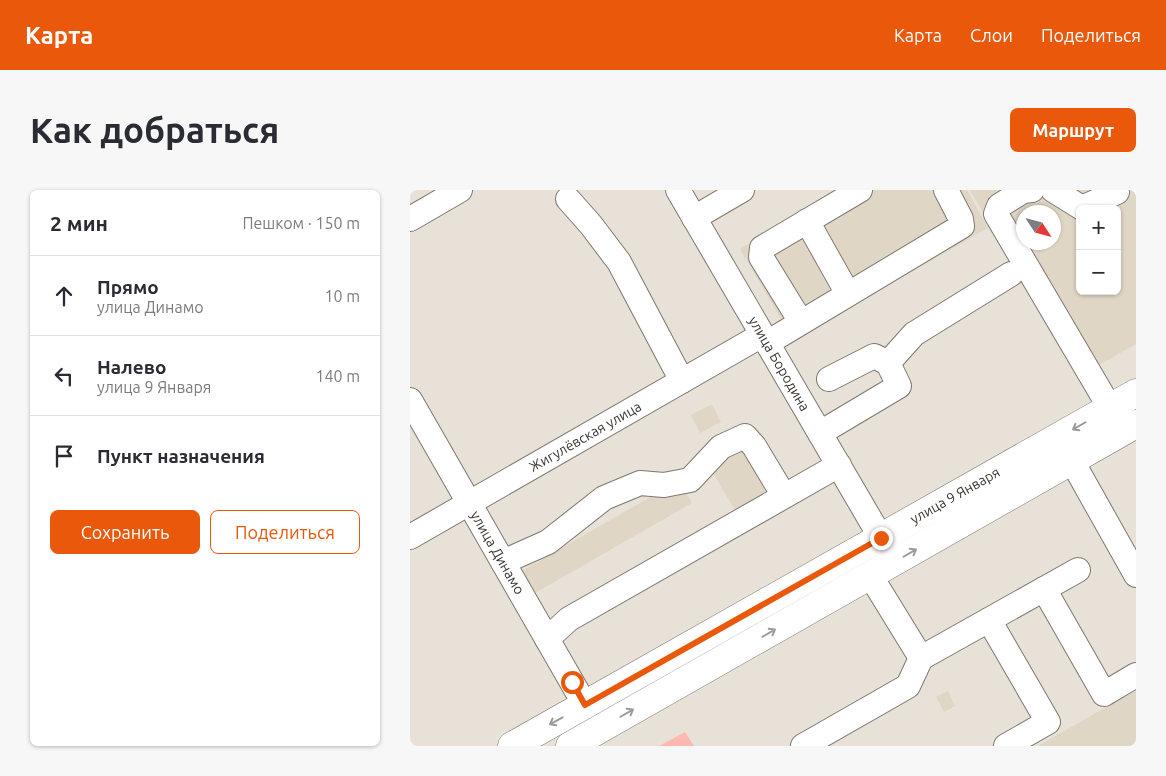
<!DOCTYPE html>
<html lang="ru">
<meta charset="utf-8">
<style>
body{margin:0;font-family:Ubuntu,sans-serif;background:#f7f7f7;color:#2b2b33}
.controls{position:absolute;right:15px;top:15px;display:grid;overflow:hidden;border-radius:8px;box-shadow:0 1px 4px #0004}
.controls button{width:45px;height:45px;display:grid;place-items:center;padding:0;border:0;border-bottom:1px solid #e1e1e2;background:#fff;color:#2b2b33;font:25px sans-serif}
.compass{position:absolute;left:606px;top:15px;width:45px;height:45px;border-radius:50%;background:#fff;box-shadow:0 1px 4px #0004;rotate:126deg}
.stop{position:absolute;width:15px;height:15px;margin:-11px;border:4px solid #ea580c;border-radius:50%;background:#fff}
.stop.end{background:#ea580c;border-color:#fff;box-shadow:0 1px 5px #0008}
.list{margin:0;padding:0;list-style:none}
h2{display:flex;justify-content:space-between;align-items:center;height:65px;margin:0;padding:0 20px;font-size:21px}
h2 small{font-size:16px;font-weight:400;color:#7c7c81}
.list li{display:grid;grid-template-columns:32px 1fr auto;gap:15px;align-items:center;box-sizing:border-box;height:80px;padding:0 20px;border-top:1px solid #e1e1e2}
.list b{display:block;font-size:19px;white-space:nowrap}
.list p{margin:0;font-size:16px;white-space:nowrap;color:#7c7c81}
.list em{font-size:16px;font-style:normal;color:#7c7c81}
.actions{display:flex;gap:10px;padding:15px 20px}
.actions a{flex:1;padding:11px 0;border:1px solid #ea580c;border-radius:8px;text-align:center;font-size:18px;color:#ea580c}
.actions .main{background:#ea580c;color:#fff}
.icon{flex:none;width:28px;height:28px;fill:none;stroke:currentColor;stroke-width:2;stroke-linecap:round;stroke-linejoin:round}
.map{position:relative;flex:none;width:726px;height:556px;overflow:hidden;border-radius:8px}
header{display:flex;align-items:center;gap:30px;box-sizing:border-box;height:70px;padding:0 25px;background:#ea580c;color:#fff}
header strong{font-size:24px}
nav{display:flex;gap:28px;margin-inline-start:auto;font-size:18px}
.intro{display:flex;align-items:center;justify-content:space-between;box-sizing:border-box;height:120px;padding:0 30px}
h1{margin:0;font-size:35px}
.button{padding:12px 22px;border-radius:8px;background:#ea580c;color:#fff;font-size:18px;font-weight:700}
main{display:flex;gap:30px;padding:0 30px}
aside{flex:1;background:#fff;border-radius:8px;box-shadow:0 1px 4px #0004}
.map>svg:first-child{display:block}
.built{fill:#dfd6c5;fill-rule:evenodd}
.green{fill:#fdb9b0}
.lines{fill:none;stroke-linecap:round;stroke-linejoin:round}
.minor-casing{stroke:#7e7970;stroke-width:26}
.major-casing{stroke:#7e7970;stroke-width:29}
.minor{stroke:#fff;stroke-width:24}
.major{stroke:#fff;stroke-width:28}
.oneway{stroke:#9c9a98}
.route{stroke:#ea580c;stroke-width:6}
.labels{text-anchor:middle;stroke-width:4.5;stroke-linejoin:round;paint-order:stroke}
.street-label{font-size:14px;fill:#383532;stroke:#e7e1d7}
</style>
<header>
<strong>Карта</strong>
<nav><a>Карта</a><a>Слои</a><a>Поделиться</a></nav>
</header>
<div class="intro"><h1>Как добраться</h1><a class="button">Маршрут</a></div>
<main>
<aside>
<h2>2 мин<small>Пешком · 150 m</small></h2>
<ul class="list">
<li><svg class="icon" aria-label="ahead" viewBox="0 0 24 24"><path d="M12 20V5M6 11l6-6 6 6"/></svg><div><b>Прямо</b><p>улица Динамо</p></div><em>10 m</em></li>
<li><svg class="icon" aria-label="left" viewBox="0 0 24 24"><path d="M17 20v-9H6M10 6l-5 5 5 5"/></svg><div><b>Налево</b><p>улица 9 Января</p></div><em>140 m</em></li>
<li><svg class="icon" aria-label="arrive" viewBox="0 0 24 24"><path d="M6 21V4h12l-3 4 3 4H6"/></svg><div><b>Пункт назначения</b></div></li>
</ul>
<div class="actions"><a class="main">Сохранить</a><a>Поделиться</a></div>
</aside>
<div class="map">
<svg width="726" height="556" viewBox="0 0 726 556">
<rect width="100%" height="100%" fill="#e7e1d7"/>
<path class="built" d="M 429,0 L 557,0 L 578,38 L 383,150 L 330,59 Z
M 560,0 L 726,0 L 726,154 L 668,187 ZM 670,19 L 707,19 L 707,101 L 670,101 ZM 614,22 L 644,22 L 644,52 L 614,52 Z
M 302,214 L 311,232 L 290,243 L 281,225 Z
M 336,255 L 362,301 L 326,322 L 299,276 Z
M 261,295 L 274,299 L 282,313 L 125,403 L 112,381 Z
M 726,500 L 726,556 L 628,556 Z
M 538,501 L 545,516 L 534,522 L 526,507 Z"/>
<path class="green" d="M 275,542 L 284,556 L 249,556 Z"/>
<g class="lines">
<defs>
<g id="minor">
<path id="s1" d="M 268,0 L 471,348"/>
<path d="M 622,0 L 613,1 L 589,16 L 586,24 L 700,218"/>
<path d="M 643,0 L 672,18 L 707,2"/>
<path d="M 158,9 L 181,35 L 209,72 L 272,191"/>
<path d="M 284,28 L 332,0"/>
<path d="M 0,29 L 50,0"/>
<path d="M 397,31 L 438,104"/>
<path d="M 391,132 L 351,67 L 352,58 L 450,0"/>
<path d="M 357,153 L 552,36 L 551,29 L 536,0"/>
<path d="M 478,173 L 504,144 L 601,84"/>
<path id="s2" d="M 0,210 L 175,515"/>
<path d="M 410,243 L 489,196 L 478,173 L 464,166 L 419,189"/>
<path d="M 662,271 L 726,385"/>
<path id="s3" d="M 0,347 L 352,145"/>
<path d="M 93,372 L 138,352 L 194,308 L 230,293 L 254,295 L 280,290 L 311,257 L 335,246 L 344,256 L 374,306"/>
<path d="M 460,385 L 511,468"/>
<path d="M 634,399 L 694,504 L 726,485"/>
<path d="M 579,430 L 638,532 L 596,556"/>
<path d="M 137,449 L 159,429 L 429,275"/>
<path d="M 393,556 L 498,496 L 511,468 L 668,380"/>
</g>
<g id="major">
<path id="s4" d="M 102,556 L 726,203"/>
<path d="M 160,556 L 726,234"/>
</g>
</defs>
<use href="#minor" class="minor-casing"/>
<use href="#major" class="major-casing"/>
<use href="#minor" class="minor"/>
<use href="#major" class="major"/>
</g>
<defs><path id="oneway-shaft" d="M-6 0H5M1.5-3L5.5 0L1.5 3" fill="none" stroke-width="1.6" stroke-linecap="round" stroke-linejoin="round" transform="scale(1.25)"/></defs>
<g class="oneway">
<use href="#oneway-shaft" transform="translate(669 236) rotate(150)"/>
<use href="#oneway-shaft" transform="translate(500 363) rotate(-30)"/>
<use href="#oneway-shaft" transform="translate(359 443) rotate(-30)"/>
<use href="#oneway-shaft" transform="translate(217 523) rotate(-30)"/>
<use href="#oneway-shaft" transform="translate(146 531) rotate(151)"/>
</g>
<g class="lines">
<path class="route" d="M 162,492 L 175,515 L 471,348"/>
</g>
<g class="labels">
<g class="street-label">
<text dy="5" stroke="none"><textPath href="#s1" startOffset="201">улица Бородина</textPath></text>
<text dy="5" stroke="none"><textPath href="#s3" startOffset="202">Жигулёвская улица</textPath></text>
<text dy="5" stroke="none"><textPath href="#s4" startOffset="509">улица 9 Января</textPath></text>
<text dy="5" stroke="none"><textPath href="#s2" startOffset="176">улица Динамо</textPath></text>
</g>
</g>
</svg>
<div class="controls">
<button>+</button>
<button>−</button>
</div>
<svg class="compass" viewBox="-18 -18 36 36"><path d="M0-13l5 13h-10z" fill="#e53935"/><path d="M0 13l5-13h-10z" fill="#7c7c81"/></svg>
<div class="stop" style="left:162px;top:492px"></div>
<div class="stop end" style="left:471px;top:348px"></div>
</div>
</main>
